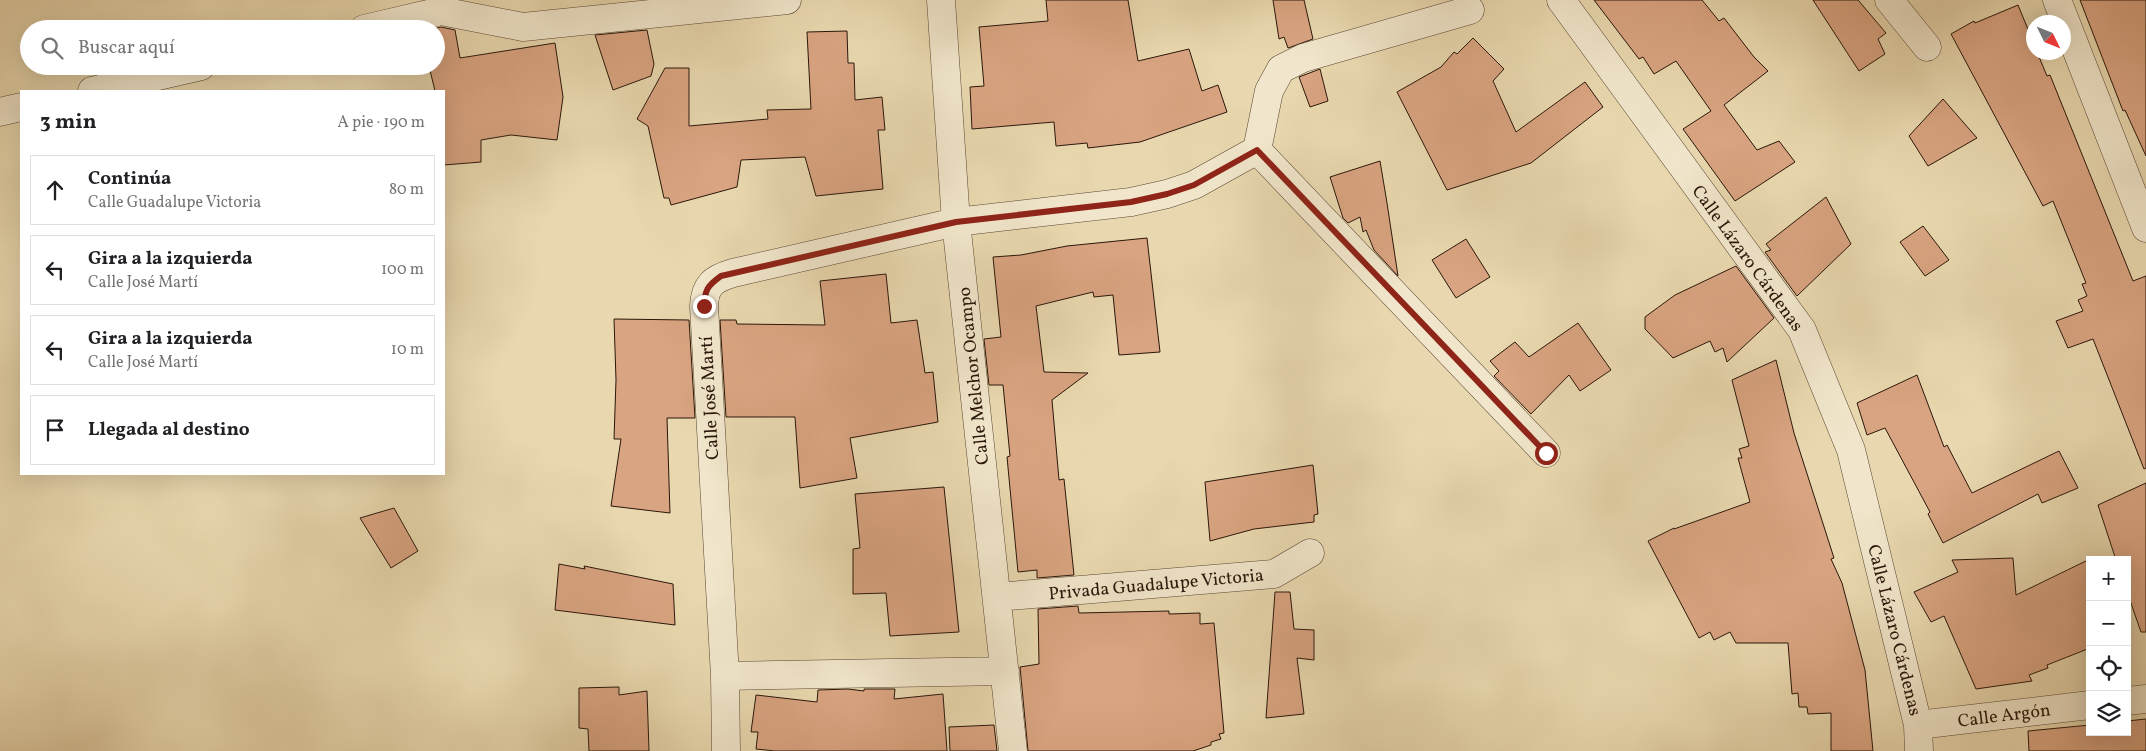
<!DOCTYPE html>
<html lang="es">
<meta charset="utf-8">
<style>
body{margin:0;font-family:Vollkorn,serif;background:#f6f6f6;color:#202124}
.controls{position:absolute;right:15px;bottom:15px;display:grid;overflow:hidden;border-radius:0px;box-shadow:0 5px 20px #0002}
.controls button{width:45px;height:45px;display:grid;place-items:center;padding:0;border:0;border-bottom:1px solid #e0e0e0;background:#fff;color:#202124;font:25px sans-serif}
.compass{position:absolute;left:2026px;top:15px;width:45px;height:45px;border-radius:50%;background:#fff;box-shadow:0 5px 20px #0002;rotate:133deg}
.stop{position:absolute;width:15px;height:15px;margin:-11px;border:4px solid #8f2418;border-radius:50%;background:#fff}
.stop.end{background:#8f2418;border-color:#fff;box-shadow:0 1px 5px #0008}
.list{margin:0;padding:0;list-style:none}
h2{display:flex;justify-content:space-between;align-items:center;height:65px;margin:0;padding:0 20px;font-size:21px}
h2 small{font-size:16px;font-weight:400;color:#757577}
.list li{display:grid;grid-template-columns:32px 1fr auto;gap:15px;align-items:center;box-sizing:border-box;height:70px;margin:0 10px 10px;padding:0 10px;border:1px solid #e0e0e0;border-radius:0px}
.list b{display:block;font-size:19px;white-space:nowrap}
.list p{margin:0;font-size:16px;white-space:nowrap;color:#757577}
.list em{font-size:16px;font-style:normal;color:#757577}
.icon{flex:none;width:28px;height:28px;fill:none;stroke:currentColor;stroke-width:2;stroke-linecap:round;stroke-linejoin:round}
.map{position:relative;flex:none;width:2146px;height:751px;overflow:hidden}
.search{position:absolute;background:#fff;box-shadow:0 5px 20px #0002;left:20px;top:20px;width:425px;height:55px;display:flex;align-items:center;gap:12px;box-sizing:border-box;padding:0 18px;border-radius:28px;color:#757577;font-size:19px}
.panel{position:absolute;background:#fff;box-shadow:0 5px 20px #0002;left:20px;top:90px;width:425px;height:385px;border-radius:0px}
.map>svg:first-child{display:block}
.building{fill:#d9a481;stroke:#2a160a}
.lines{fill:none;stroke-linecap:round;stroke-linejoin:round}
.minor-casing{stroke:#5a4633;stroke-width:29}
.minor{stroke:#f1e6cb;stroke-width:28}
.route{stroke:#8f2418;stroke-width:6}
.labels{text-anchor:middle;stroke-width:4;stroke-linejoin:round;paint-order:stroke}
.street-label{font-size:18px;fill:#2a160a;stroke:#f1e6cb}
</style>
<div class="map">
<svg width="2146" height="751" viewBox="0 0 2146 751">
<rect width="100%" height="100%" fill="#e9d8af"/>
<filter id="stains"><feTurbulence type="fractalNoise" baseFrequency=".004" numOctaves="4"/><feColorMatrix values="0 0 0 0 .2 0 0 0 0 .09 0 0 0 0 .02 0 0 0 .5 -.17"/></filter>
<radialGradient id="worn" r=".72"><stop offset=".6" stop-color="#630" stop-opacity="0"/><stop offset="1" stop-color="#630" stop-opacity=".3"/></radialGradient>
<path class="building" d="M 1046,0 L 1128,0 L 1138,61 L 1189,49 L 1202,91 L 1218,85 L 1227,112 L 1140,142 L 1088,148 L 1087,143 L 1056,146 L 1054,122 L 972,129 L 970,87 L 984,86 L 979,27 L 1048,21 Z
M 1273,0 L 1304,0 L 1313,39 L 1288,48 L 1284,37 L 1279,39 Z
M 1594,0 L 1702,0 L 1719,21 L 1724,18 L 1754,57 L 1768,71 L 1724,105 L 1757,150 L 1779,141 L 1795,162 L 1735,201 L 1683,129 L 1711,111 L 1676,61 L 1654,74 L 1643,57 L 1639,59 Z
M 1813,0 L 1858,0 L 1886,33 L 1878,39 L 1885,54 L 1859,71 Z
M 2080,0 L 2146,0 L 2146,156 L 2125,110 L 2123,111 Z
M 2018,5 L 2034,44 L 2034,52 L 2037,52 L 2047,76 L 2050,75 L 2133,281 L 2146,276 L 2146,468 L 2144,469 L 2093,339 L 2068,348 L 2056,321 L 2083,311 L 2078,300 L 2087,296 L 2082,284 L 2086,283 L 2053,201 L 2043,206 L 1951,34 L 1974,21 L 1975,23 Z
M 441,27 L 455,30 L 460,58 L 555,43 L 563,97 L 557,140 L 511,135 L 481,140 L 481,162 L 444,165 L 444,91 L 435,91 L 429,66 L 436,66 L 436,29 L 434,29 Z
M 647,30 L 654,64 L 651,76 L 613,90 L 595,35 Z
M 847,31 L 848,63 L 854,63 L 855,100 L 882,97 L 885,130 L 878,130 L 883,189 L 816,196 L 805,157 L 741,160 L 737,187 L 671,205 L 669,198 L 664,198 L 648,126 L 637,119 L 665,68 L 689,68 L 689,126 L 768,119 L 767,110 L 811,109 L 807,32 Z
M 1473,38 L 1504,69 L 1493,81 L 1516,132 L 1585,82 L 1603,107 L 1531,163 L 1447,190 L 1397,92 L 1441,67 L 1454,52 L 1457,54 Z
M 1320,69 L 1328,101 L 1310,107 L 1299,77 Z
M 1943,99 L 1977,138 L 1928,166 L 1909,136 Z
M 1380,161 L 1387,203 L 1398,276 L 1374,250 L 1366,230 L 1363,232 L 1360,217 L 1348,223 L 1343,218 L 1330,177 Z
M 1826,197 L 1851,244 L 1797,296 L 1765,252 L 1771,250 L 1766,244 Z
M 1923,226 L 1949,260 L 1925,276 L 1900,242 Z
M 1147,238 L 1160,352 L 1119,355 L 1113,295 L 1094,297 L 1093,292 L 1036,306 L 1044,372 L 1088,373 L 1052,400 L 1059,480 L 1064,479 L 1074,575 L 1037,578 L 1037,570 L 1018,572 L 1007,457 L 1010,456 L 1003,385 L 989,385 L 984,339 L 1001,337 L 993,257 L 1021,255 L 1067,246 Z
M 1466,239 L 1490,277 L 1456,298 L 1432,260 Z
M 1736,266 L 1774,318 L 1727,362 L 1723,348 L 1715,352 L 1710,341 L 1673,358 L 1645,329 L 1645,317 L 1675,295 Z
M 886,274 L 891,323 L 917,320 L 925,373 L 933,372 L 938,422 L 850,438 L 857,478 L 800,488 L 795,417 L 726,417 L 720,320 L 736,320 L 737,324 L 825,325 L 820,281 Z
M 614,319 L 689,320 L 695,418 L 667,418 L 670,513 L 611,506 L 621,439 L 614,439 L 616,380 Z
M 1578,323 L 1611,370 L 1580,391 L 1569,375 L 1531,414 L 1494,376 L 1499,371 L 1490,361 L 1515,342 L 1529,357 Z
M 1776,360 L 1794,433 L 1834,558 L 1831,559 L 1842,583 L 1865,670 L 1873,751 L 1831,751 L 1831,713 L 1808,714 L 1807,707 L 1799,707 L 1798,693 L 1792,694 L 1788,643 L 1736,643 L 1730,632 L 1714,640 L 1710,632 L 1699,638 L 1648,541 L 1674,528 L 1674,529 L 1750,502 L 1738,458 L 1742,458 L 1739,449 L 1749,446 L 1732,380 Z
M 1917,375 L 1944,447 L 1947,445 L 1972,493 L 2059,451 L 2078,488 L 2042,503 L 2038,494 L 1943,543 L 1928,514 L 1930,512 L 1885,428 L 1867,435 L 1857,403 Z
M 1313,465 L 1318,514 L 1314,515 L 1314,522 L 1254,529 L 1210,541 L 1205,482 Z
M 2146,483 L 2146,632 L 2141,632 L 2127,592 L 2127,560 L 2116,560 L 2098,505 Z
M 944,487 L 959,632 L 890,636 L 886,593 L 853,594 L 853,549 L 860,548 L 855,494 Z
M 394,508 L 418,551 L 391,568 L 360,518 Z
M 2013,558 L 2016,595 L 2090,559 L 2090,648 L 2047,665 L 2048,668 L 2029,675 L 2032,681 L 1976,689 L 1944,616 L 1931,622 L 1914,592 L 1958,572 L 1952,560 Z
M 559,564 L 585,569 L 584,566 L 673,584 L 675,625 L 555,610 Z
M 1275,592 L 1290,592 L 1294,629 L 1314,630 L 1314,660 L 1297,658 L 1304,714 L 1266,718 Z
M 1078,606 L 1079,613 L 1169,611 L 1169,614 L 1200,613 L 1200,624 L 1214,623 L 1224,733 L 1219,734 L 1221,739 L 1211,742 L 1211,745 L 1193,751 L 1028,751 L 1020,667 L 1039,664 L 1038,609 Z
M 619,687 L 619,695 L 647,691 L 649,751 L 589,751 L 588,729 L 579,728 L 579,688 Z
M 848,689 L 864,691 L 864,689 L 895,689 L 894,699 L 943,694 L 947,751 L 775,751 L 756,749 L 758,732 L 751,732 L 756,695 L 817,702 L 818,690 Z
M 2146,719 L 2146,751 L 2029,751 L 2028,731 L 2090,725 L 2090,732 L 2127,732 L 2127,721 Z
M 994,725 L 997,751 L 950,751 L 949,727 Z"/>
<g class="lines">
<defs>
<path id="minor" d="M 941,0 L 956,222 L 1013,751
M 1561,0 L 1802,330 L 1851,450 L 1918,725 L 1919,751
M 1889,0 L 1927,47
M 2057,0 L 2146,228
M 364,29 L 441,11 L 523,27 L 787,0
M 92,91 L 201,66
M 0,112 L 21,107
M 1257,150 L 1546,453
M 1257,150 L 1269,91 L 1281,69 L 1303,58 L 1470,10
M 997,597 L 1274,574 L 1310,553
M 725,676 L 1005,671
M 2127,701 L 2146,699
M 1918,725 L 2090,705
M 726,751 L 725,676 L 704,306 C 705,285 713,279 733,273 L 956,222 L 1131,202 L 1167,194 L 1194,185 L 1257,150"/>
</defs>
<use href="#minor" class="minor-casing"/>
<use href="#minor" class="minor"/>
</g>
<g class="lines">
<path class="route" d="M 704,306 C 705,290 707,286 721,276 L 956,222 L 1131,202 L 1167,194 L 1194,185 L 1257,150 L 1546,453"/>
</g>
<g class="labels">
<g class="street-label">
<text transform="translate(1748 258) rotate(54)" y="6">Calle Lázaro Cárdenas</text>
<text transform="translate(973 376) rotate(-96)" y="6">Calle Melchor Ocampo</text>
<text transform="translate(709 398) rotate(-93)" y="6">Calle José Martí</text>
<text transform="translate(1156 584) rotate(-5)" y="6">Privada Guadalupe Victoria</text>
<text transform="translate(1895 630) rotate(76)" y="6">Calle Lázaro Cárdenas</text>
<text transform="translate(2004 715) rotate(-7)" y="6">Calle Argón</text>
</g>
</g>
<rect width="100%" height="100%" filter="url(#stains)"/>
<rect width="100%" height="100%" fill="url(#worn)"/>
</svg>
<div class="controls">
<button>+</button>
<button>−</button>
<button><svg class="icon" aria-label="locate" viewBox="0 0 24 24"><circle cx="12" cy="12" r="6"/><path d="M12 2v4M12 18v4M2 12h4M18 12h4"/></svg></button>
<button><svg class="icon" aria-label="layers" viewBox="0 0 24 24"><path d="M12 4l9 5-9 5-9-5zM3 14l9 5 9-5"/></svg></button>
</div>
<svg class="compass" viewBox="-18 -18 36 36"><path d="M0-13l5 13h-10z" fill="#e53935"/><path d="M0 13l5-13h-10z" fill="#757577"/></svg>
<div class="stop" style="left:1546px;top:453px"></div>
<div class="stop end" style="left:704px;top:306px"></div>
<div class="search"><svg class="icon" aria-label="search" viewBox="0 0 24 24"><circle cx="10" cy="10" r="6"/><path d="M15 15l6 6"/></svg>Buscar aquí</div>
<section class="panel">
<h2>3 min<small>A pie · 190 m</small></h2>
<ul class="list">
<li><svg class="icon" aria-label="ahead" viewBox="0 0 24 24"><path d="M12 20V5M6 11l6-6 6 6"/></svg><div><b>Continúa</b><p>Calle Guadalupe Victoria</p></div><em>80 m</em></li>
<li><svg class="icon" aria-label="left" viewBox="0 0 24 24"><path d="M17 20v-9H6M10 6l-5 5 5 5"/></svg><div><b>Gira a la izquierda</b><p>Calle José Martí</p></div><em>100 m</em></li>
<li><svg class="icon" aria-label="left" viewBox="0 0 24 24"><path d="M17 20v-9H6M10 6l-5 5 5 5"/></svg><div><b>Gira a la izquierda</b><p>Calle José Martí</p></div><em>10 m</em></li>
<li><svg class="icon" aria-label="arrive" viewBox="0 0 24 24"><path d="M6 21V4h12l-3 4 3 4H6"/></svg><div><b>Llegada al destino</b></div></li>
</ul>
</section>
</div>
